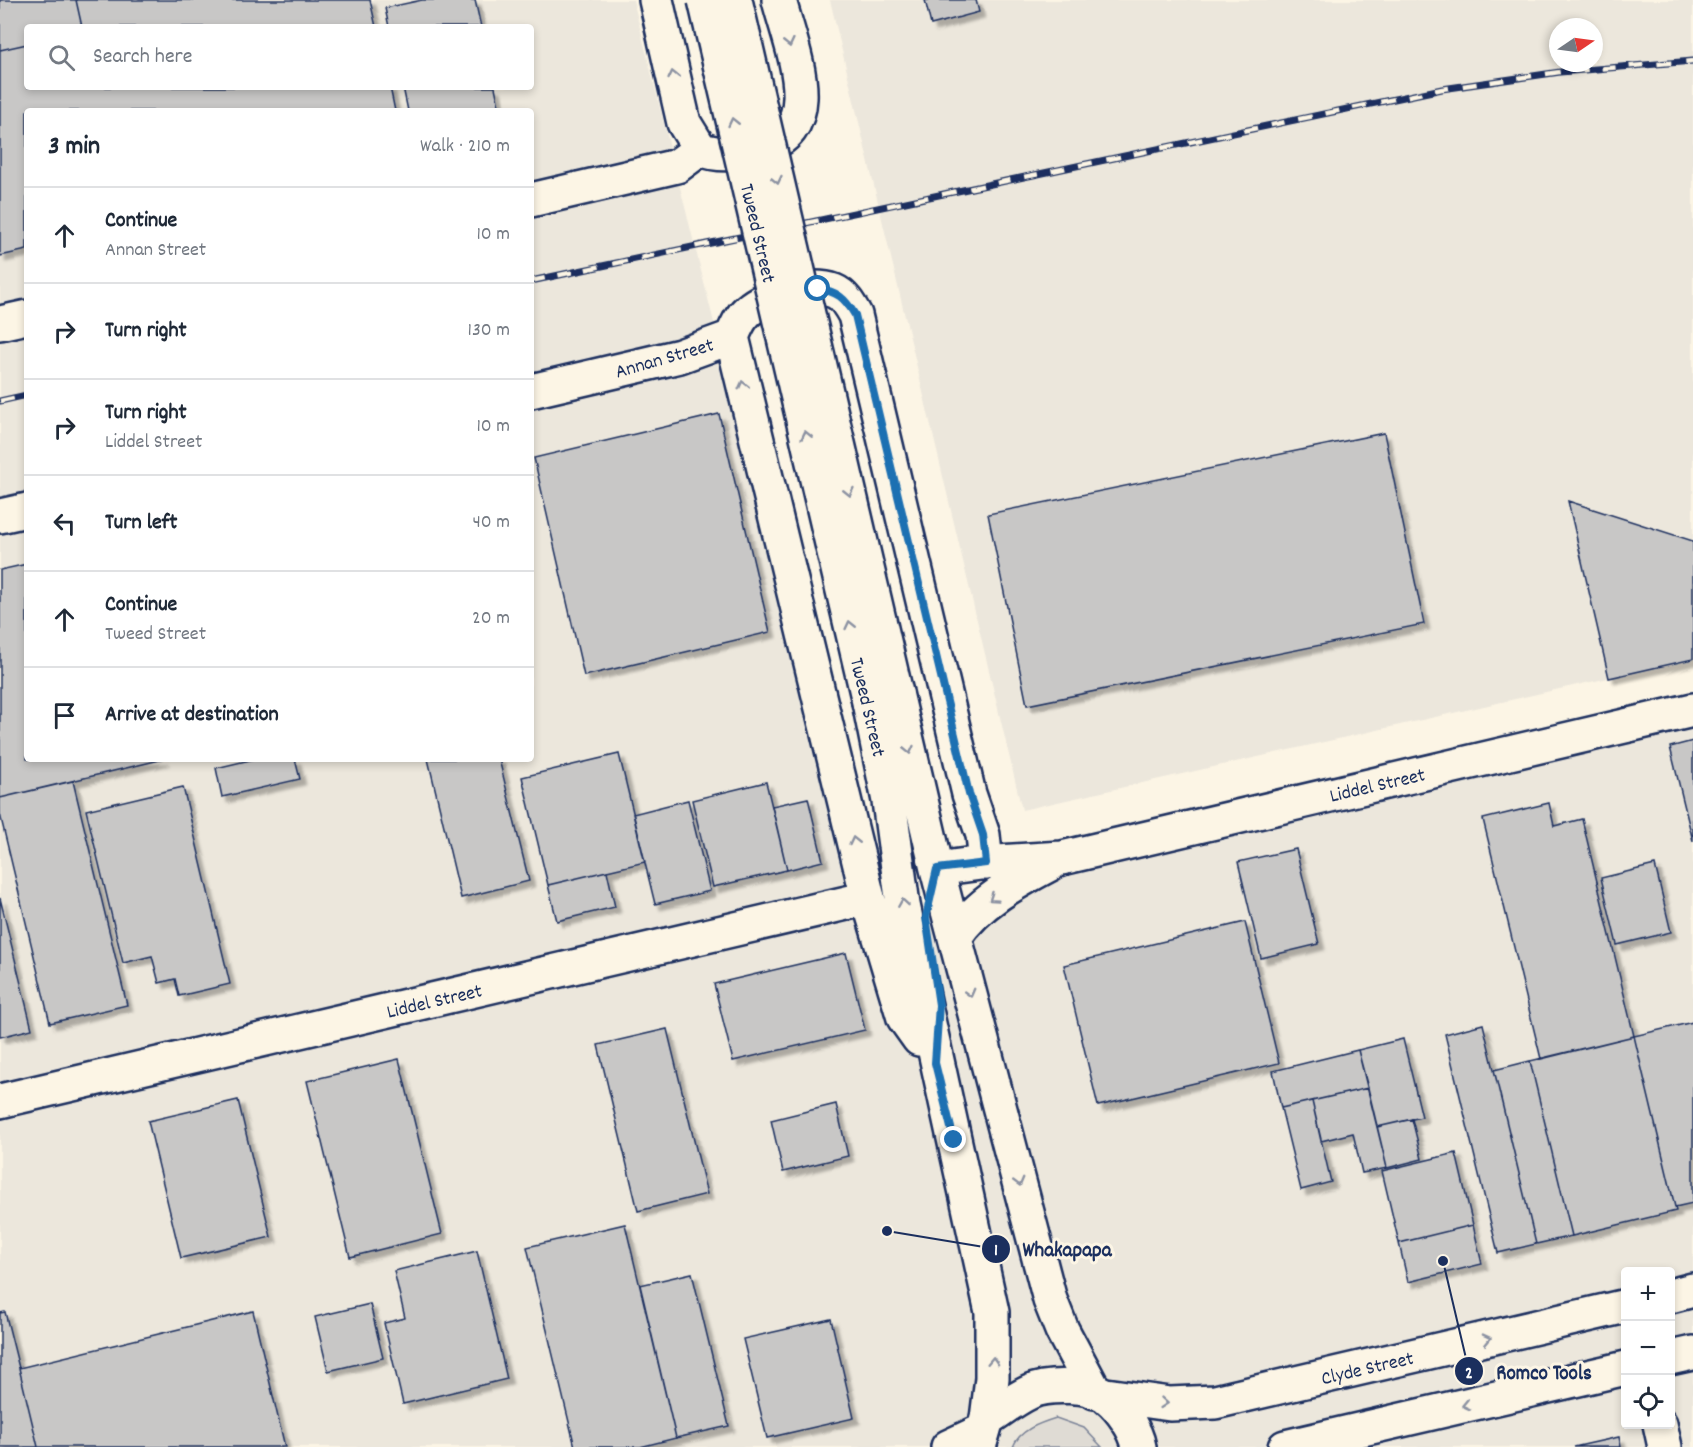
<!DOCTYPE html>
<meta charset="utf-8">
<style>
body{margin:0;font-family:Dekko,sans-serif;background:#f2f2f3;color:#1f2937}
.controls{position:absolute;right:18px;bottom:18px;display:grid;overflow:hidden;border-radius:6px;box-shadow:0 3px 9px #0003}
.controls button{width:54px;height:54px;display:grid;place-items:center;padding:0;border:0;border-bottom:2px solid #e0e1e3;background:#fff;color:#1f2937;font:30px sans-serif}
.compass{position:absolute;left:1549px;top:18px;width:54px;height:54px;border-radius:50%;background:#fff;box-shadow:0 3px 9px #0003;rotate:77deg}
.stop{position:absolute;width:18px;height:18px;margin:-14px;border:4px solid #1f6fb2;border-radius:50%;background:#fff}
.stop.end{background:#1f6fb2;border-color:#fff;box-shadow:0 2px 6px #0008}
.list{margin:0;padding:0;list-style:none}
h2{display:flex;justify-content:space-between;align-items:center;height:78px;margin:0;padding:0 24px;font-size:26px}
h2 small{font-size:20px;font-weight:400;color:#747a83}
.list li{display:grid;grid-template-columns:39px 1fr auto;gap:18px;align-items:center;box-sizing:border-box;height:96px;padding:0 24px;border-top:2px solid #e0e1e3}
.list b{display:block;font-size:22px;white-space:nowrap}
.list p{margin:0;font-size:20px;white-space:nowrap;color:#747a83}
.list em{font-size:20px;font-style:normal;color:#747a83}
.icon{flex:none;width:33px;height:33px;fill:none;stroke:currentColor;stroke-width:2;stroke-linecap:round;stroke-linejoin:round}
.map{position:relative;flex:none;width:1693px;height:1447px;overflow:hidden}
.search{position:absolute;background:#fff;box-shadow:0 3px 9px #0003;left:24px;top:24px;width:510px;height:66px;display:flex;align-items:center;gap:15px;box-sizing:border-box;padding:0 21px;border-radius:6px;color:#747a83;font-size:22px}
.panel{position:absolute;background:#fff;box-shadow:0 3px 9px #0003;left:24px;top:108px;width:510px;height:654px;border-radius:6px}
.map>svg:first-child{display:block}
.built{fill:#ece7dc;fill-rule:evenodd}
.green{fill:#dfdbd4;stroke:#7d8599;stroke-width:1.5}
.building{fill:#c8c7c6;stroke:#1b2f5e;stroke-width:1.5;filter:url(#shadow)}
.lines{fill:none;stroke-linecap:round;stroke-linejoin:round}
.street-casing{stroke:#1b2f5e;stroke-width:38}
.secondary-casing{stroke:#1b2f5e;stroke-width:38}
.highway-casing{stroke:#1b2f5e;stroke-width:38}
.street{stroke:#fcf5e5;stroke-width:33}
.secondary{stroke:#fcf5e5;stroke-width:33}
.highway{stroke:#fcf5e5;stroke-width:33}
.rail-casing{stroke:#1b2f5e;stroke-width:7}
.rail{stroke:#fcf5e5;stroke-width:4.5;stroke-dasharray:14;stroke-linecap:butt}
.secondary-bridge-casing{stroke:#1b2f5e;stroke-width:38;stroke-linecap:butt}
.secondary-bridge{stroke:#fcf5e5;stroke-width:33}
.oneway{stroke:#8c92a2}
.route{stroke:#1f6fb2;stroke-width:8}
.labels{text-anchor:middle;stroke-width:6;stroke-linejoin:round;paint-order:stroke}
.street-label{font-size:20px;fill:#1b2f5e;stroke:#fcf5e5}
.leader{fill:none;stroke:#1b2f5e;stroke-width:2}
.callout-dot{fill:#1b2f5e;stroke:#fcf5e5;stroke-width:2}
.mark-label{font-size:18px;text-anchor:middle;font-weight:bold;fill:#fff}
.callout-label{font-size:21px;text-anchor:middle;font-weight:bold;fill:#1b2f5e;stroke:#fcf5e5;stroke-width:6;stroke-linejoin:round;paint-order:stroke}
</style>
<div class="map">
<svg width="1693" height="1447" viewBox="0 0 1693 1447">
<defs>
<filter id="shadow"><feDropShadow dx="5.5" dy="5.5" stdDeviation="1.5" flood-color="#0004"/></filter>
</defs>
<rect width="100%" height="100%" fill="#fcf5e5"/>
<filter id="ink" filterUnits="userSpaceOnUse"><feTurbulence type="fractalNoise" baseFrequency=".0167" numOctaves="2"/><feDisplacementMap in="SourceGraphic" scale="12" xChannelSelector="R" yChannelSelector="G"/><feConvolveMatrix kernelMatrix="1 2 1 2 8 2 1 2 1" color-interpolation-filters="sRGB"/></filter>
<g filter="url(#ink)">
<path class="built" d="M 0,0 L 633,0 L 852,872 L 867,921 L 1693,724 L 1693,1447 L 0,1447 ZM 27,27 L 531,27 L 531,87 L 27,87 ZM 27,111 L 531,111 L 531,759 L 27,759 ZM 1626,1272 L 1670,1272 L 1670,1424 L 1626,1424 Z
M 830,0 L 1693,0 L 1693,659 L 1022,810 ZM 1558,27 L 1594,27 L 1594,63 L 1558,63 Z"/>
<path class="green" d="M 1056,1418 L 1084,1428 L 1102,1447 L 1013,1447 C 1019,1430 1040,1423 1056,1418 Z"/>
<path class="building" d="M 0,0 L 76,0 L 82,27 L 27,27 L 27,44 L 0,50 Z
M 76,0 L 370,0 L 376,27 L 82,27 Z
M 422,0 L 475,0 L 481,27 L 389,27 L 385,8 Z
M 925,0 L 976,0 L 979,12 L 931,25 Z
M 27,44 L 27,87 L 390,87 L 395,111 L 27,111 L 27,250 L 0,256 L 0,50 Z
M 403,87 L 495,87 L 500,111 L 408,111 Z
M 719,414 L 770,632 L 584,676 L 534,458 Z
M 1384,433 L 1424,624 L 1027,705 L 988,514 Z
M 1568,501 L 1693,541 L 1693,659 L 1609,678 Z
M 27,564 L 27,759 L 164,759 L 0,798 L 0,570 Z
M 1693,741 L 1693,841 L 1670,747 Z
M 619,754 L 645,862 L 548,885 L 522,777 Z
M 254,759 L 295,759 L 300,779 L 222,797 L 216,768 Z
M 428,759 L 499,759 L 529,881 L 461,898 Z
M 73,781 L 127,1005 L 50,1023 L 0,814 L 0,798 Z
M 766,782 L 787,870 L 713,887 L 692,800 Z
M 183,787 L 230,984 L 179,996 L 175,979 L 159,983 L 152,956 L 123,963 L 86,810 Z
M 808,798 L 823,861 L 787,870 L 772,806 Z
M 688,800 L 710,891 L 655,904 L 633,814 Z
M 1549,803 L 1554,826 L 1582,819 L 1634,1036 L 1541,1059 L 1483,819 Z
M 1296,849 L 1319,944 L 1261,958 L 1238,862 Z
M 1655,865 L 1671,932 L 1617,945 L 1601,878 Z
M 607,871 L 615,907 L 557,921 L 548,885 Z
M 0,898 L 32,1029 L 0,1037 Z
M 1245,922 L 1279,1063 L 1098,1106 L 1064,965 Z
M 846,953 L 865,1030 L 733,1061 L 714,984 Z
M 1693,1022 L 1693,1203 L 1675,1207 L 1634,1036 Z
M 1483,1024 L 1536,1244 L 1498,1253 L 1445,1034 Z
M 667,1029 L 707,1194 L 638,1211 L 598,1045 Z
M 1634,1036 L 1676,1211 L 1572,1236 L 1530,1061 Z
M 1403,1039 L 1422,1117 L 1377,1127 L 1358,1050 Z
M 1358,1050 L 1368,1088 L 1281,1108 L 1273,1071 Z
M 399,1059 L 442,1234 L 350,1257 L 307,1081 Z
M 1530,1061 L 1572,1236 L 1536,1244 L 1494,1070 Z
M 1368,1088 L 1387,1168 L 1362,1173 L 1353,1133 L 1321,1141 L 1312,1101 Z
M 238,1100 L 271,1237 L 181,1258 L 148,1121 Z
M 1312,1101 L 1331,1182 L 1301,1190 L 1281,1108 Z
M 836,1104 L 848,1156 L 783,1172 L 771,1120 Z
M 1412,1119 L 1422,1159 L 1387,1168 L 1377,1127 Z
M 1456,1153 L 1473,1225 L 1399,1243 L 1382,1171 Z
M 625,1224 L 676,1438 L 640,1447 L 575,1447 L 527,1247 Z
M 1473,1225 L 1482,1264 L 1408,1282 L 1399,1243 Z
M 477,1251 L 507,1379 L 403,1404 L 384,1323 L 405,1318 L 394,1271 Z
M 692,1273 L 729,1426 L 676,1438 L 640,1285 Z
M 370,1304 L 383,1358 L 328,1371 L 315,1317 Z
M 253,1311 L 285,1447 L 38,1447 L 19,1368 Z
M 5,1312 L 19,1368 L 38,1447 L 0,1447 L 0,1313 Z
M 831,1319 L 854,1418 L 767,1438 L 743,1339 Z
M 1619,1437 L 1621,1447 L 1574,1447 Z"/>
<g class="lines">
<defs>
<path id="street" d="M 656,0 L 684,123 L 700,149
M 700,149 C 721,157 738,154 759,148 C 829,131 791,48 779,0
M 531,200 L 677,166 L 700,149
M 0,323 L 27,317
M 531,391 L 680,356 L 732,337 C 735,330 738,322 743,316 C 758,296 810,282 834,291 C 844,295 850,306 855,315 L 969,794 L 983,835 L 986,863
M 0,516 L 27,510
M 0,1101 L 868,898 L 732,337
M 1660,1424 L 1665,1447"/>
<path id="secondary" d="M 896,693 L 937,869 L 1050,1300 L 1062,1330 L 1095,1392
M 869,702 L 889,801 L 903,905 L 992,1312 L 992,1378 L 987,1419
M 937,869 L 981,863 L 1062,858 L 1693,710
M 868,898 L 904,1018 L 919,1039
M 955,937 C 978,902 1016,882 1052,863"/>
<path id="highway" d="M 1670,1296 L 1693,1290
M 1670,1358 L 1693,1353
M 1106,1395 L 1170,1404 L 1215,1402 L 1626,1306
M 948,1447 L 982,1431
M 979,1447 L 987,1419 C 1001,1410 1015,1399 1030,1392 C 1047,1384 1092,1384 1107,1397 C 1121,1408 1136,1430 1139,1447
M 1285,1447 L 1626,1368"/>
</defs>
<use href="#street" class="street-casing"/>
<use href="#secondary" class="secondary-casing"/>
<use href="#highway" class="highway-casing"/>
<use href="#street" class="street"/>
<use href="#secondary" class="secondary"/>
<use href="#highway" class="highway"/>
<defs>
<path id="rail" d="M 531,281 L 1442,89 L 1560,72 L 1693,61
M 0,401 L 27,395"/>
</defs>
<use href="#rail" class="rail-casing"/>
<use href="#rail" class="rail"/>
<defs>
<path id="secondary-bridge" d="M 705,0 L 869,702
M 735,0 L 896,693"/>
</defs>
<use href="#secondary-bridge" class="secondary-bridge-casing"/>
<use href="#secondary-bridge" class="secondary-bridge"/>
</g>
<defs><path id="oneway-chevron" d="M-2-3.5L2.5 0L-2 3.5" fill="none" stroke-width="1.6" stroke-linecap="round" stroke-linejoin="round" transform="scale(1.5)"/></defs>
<g class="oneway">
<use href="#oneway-chevron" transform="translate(789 43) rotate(77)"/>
<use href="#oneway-chevron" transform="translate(673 75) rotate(-103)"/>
<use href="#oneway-chevron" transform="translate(733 122) rotate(-103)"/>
<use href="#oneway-chevron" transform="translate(777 180) rotate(77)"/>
<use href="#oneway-chevron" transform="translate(743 385) rotate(-104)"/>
<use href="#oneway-chevron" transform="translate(806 435) rotate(-103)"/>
<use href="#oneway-chevron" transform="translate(849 492) rotate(77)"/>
<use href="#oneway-chevron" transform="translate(850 625) rotate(-103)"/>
<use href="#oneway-chevron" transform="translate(909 750) rotate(77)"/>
<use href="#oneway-chevron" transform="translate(854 841) rotate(-103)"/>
<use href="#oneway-chevron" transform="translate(993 898) rotate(146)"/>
<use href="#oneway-chevron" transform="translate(903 903) rotate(-99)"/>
<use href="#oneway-chevron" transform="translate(970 993) rotate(75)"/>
<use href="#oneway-chevron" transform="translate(1019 1182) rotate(75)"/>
<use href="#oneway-chevron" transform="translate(1487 1339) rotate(-13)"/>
<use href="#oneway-chevron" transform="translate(993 1361) rotate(-88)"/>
<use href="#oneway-chevron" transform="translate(1164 1403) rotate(5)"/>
<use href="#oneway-chevron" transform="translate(1466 1405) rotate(167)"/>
</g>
</g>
<g class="lines" filter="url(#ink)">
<path class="route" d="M 818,289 C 837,291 845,298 855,315 L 969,794 L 983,835 L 986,863 L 937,869 L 926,917 L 939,1005 L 935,1063 L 954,1140"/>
</g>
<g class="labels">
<g class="street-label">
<text transform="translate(759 233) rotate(77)" y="7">Tweed Street</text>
<text transform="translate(664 357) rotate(-16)" y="7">Annan Street</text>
<text transform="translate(869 707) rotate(77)" y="7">Tweed Street</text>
<text transform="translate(1377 784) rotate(-13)" y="7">Liddel Street</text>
<text transform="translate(434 1000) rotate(-13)" y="7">Liddel Street</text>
<text transform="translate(1367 1367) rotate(-13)" y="7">Clyde Street</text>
</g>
</g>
<path class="leader" d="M887 1231L996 1249M1443 1261L1469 1371"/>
<g class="callout-dot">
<circle cx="887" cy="1231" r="6"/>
<circle cx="1443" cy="1261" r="6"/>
<circle cx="996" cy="1249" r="15"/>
<circle cx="1469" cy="1371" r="15"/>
</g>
<g class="mark-label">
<text x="996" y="1255">1</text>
<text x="1469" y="1378">2</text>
</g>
<g class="callout-label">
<text x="1067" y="1256">Whakapapa</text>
<text x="1544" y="1379">Romco Tools</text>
</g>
</svg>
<div class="controls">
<button>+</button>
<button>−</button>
<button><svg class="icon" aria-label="locate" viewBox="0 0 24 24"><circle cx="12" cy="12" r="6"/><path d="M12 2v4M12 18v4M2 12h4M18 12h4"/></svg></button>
</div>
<svg class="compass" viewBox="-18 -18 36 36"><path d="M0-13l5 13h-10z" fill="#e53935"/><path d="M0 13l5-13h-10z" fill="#747a83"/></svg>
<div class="stop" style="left:818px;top:289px"></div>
<div class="stop end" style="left:954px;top:1140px"></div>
<div class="search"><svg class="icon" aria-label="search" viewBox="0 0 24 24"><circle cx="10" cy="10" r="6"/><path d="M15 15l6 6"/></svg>Search here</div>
<section class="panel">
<h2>3 min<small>Walk · 210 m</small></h2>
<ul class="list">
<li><svg class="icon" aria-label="ahead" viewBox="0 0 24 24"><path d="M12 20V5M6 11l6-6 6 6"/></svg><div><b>Continue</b><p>Annan Street</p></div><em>10 m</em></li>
<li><svg class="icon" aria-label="right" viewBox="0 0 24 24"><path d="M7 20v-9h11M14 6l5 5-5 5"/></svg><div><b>Turn right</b></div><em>130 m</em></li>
<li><svg class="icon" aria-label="right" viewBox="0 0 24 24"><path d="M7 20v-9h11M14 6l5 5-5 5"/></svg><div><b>Turn right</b><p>Liddel Street</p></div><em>10 m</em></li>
<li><svg class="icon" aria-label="left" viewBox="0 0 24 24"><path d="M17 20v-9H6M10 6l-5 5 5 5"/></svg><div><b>Turn left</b></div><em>40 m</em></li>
<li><svg class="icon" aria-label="ahead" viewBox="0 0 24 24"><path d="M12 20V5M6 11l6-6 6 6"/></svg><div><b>Continue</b><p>Tweed Street</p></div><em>20 m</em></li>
<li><svg class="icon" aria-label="arrive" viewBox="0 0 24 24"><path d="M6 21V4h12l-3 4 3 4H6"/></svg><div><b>Arrive at destination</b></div></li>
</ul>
</section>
</div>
